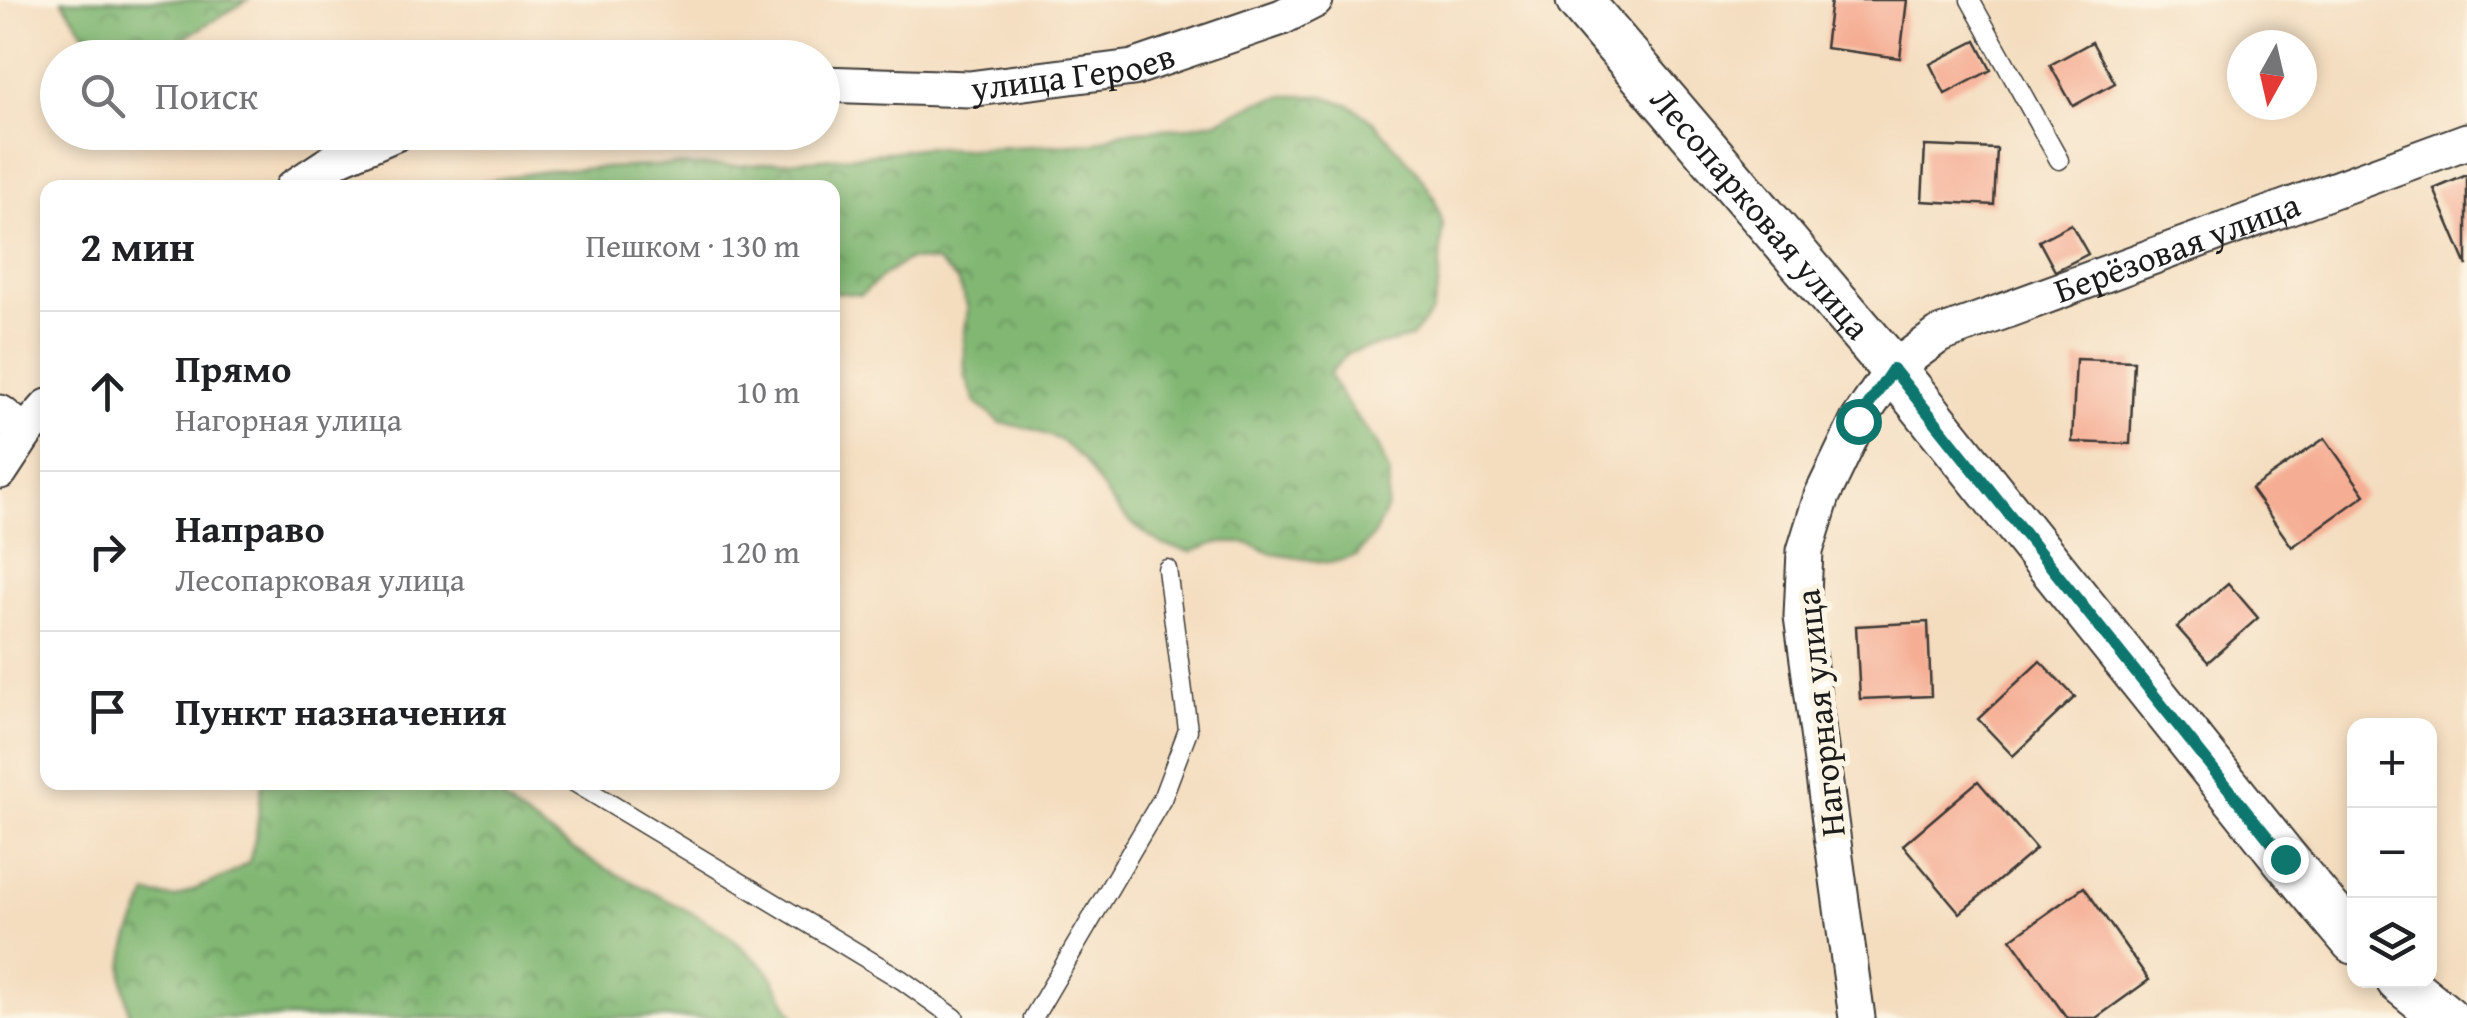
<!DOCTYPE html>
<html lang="ru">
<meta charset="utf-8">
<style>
body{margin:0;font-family:"Gentium Book Plus",serif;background:#f2f2f2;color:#202124}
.controls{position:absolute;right:30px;bottom:30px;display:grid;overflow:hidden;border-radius:20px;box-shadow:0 5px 15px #0003}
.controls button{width:90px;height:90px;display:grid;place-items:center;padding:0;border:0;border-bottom:2px solid #e0e0e0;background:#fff;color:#202124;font:50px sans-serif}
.compass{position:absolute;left:2227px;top:30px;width:90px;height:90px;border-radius:50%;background:#fff;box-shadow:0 5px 15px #0003;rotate:188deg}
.stop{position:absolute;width:30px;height:30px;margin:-22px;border:8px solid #0f766e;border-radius:50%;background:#fff}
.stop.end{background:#0f766e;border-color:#fff;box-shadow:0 2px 10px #0008}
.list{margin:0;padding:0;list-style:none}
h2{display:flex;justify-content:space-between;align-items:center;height:130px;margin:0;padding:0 40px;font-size:42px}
h2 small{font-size:32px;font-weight:400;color:#757577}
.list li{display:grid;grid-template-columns:65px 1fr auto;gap:30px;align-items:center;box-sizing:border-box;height:160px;padding:0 40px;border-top:2px solid #e0e0e0}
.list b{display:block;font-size:38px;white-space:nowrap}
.list p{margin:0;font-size:32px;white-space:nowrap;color:#757577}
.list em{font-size:32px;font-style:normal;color:#757577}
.icon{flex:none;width:55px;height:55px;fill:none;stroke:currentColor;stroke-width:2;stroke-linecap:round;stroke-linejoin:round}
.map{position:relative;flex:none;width:2467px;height:1018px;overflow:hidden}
.search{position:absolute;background:#fff;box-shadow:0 5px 15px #0003;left:40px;top:40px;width:800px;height:110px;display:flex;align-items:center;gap:25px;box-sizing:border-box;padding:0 35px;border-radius:55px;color:#757577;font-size:38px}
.panel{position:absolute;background:#fff;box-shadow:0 5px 15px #0003;left:40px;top:180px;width:800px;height:610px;border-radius:20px}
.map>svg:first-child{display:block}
.forest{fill:url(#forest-crowns);stroke:#4e6a48;stroke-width:2.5}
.building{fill:#f5ae94}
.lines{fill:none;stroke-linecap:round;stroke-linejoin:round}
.service-casing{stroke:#3c3934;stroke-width:21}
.minor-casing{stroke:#3c3934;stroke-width:39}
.tertiary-casing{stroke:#3c3934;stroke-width:49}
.service{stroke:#fff;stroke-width:18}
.minor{stroke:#fff;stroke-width:35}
.tertiary{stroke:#fff;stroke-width:45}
.route{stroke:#0f766e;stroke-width:12}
.labels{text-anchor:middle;stroke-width:10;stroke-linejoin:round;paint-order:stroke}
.street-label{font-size:35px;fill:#1c1c1c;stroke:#fcf5e5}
</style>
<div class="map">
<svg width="2467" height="1018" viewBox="0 0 2467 1018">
<defs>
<pattern id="forest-crowns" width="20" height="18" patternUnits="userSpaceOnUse" patternTransform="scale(2.5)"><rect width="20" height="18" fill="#81b773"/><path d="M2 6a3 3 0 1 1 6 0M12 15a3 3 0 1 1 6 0" fill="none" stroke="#69945e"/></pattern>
</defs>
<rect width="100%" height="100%" fill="#fcf5e5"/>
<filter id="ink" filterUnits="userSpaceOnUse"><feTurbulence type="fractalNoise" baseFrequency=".01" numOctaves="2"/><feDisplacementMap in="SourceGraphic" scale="20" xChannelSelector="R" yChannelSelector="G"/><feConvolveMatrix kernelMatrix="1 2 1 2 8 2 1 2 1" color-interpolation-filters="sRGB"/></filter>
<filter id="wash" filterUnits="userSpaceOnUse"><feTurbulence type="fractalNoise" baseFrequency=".0048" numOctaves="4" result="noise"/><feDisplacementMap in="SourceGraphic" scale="40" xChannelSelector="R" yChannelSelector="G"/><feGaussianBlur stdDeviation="2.25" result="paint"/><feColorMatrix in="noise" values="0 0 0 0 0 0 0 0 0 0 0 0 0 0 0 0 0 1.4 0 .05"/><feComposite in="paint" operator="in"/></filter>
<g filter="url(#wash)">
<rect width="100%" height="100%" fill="#f4ddbf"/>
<path class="forest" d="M 62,0 L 248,0 L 152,57 L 101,57 Z
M 1285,96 L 1323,96 L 1350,105 L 1374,122 L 1416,170 L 1433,195 L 1443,225 L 1438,289 L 1431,314 L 1411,338 L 1348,353 L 1329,374 L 1342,397 L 1379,447 L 1390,476 L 1387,507 L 1375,533 L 1357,556 L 1330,563 L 1273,554 L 1247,543 L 1217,543 L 1191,552 L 1163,545 L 1137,528 L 1116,508 L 1082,459 L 1060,440 L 1032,429 L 1001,423 L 976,403 L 965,375 L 964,339 L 968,308 L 957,280 L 937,262 L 909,259 L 884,275 L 861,295 L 833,292 L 832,188 L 454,187 L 549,170 L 673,165 L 733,166 L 859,156 L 925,147 L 966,149 L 1095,143 L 1123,132 L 1188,127 L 1220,120 L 1258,102 Z
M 262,783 L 482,783 L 516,811 L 590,860 L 698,916 L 728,935 L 768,970 L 795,1018 L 129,1018 C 129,1004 124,992 123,978 C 122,947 136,922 148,894 L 174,898 L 225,877 L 249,862 L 256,835 Z"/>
<g id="blocks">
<path class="building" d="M 1831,0 L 1907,0 L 1900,58 L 1825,48 Z
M 1976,41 L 1991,70 L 1945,94 L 1930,64 Z
M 2092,42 L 2115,83 L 2073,106 L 2050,65 Z
M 1925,146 L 1997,149 L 1994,205 L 1922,201 Z
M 2467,175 L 2467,266 L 2434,189 Z
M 2071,224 L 2088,254 L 2055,271 L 2039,241 Z
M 2076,359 L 2134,361 L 2130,444 L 2072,442 Z
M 2325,438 L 2365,495 L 2292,547 L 2251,489 Z
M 2228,583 L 2258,618 L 2208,662 L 2177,627 Z
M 1928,622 L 1931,696 L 1860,699 L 1856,626 Z
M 2040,661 L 2075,697 L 2013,756 L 1978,719 Z
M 1978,781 L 2036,849 L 1960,913 L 1903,845 Z
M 2084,887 L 2149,980 L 2096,1018 L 2067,1018 L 2011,939 Z"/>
</g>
</g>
<g filter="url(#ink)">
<use href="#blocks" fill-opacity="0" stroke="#3c3934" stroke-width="2.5"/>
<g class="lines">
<defs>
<path id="service" d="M 1970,0 L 2059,160
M 574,782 L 902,980 L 955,1018
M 1033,1018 L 1162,799 L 1188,730 L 1167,569"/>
<g id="minor">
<path id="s1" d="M 822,84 L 969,89 L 1133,68 L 1282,17 L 1315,0"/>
<path d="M 293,188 L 340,157 L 398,132"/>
<path d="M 0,413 L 25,433"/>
<path d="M 0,471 L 25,433 L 48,407"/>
<path id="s2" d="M 1857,1018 L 1802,616 L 1805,551 L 1822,496 L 1858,421 L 1893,369 L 1939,335 L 2467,141"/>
</g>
<g id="tertiary">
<path id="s3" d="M 1579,0 L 1893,369 L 2285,859 L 2354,941"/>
<path d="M 2399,980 L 2446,1018"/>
</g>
</defs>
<use href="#service" class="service-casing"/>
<use href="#minor" class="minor-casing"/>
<use href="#tertiary" class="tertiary-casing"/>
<use href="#service" class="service"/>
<use href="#minor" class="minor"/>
<use href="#tertiary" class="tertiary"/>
</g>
</g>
<g class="lines" filter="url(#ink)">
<path class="route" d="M 1858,421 L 1893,369 L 2285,859"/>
</g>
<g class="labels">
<g class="street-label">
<text dy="12" stroke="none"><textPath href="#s1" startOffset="252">улица Героев</textPath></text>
<text dy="12" stroke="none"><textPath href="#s3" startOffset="280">Лесопарковая улица</textPath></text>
<text dy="12" stroke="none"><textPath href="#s2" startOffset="985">Берёзовая улица</textPath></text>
<text transform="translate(1820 713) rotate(-96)" y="12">Нагорная улица</text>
</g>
</g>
</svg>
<div class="controls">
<button>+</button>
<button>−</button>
<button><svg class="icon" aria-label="layers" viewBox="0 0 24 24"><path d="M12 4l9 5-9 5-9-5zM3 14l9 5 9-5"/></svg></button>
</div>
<svg class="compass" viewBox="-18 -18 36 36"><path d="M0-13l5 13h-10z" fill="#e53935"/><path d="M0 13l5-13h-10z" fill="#757577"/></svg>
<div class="stop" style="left:1858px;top:421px"></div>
<div class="stop end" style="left:2285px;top:859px"></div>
<div class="search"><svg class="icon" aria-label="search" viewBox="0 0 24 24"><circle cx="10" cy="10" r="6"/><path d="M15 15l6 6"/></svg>Поиск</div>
<section class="panel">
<h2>2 мин<small>Пешком · 130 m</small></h2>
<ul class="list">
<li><svg class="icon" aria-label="ahead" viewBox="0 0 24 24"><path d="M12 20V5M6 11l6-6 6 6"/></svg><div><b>Прямо</b><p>Нагорная улица</p></div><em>10 m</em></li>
<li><svg class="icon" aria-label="right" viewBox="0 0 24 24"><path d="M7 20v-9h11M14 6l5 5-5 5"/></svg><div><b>Направо</b><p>Лесопарковая улица</p></div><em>120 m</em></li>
<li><svg class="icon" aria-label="arrive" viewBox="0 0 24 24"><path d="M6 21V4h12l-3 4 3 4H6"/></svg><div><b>Пункт назначения</b></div></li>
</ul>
</section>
</div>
